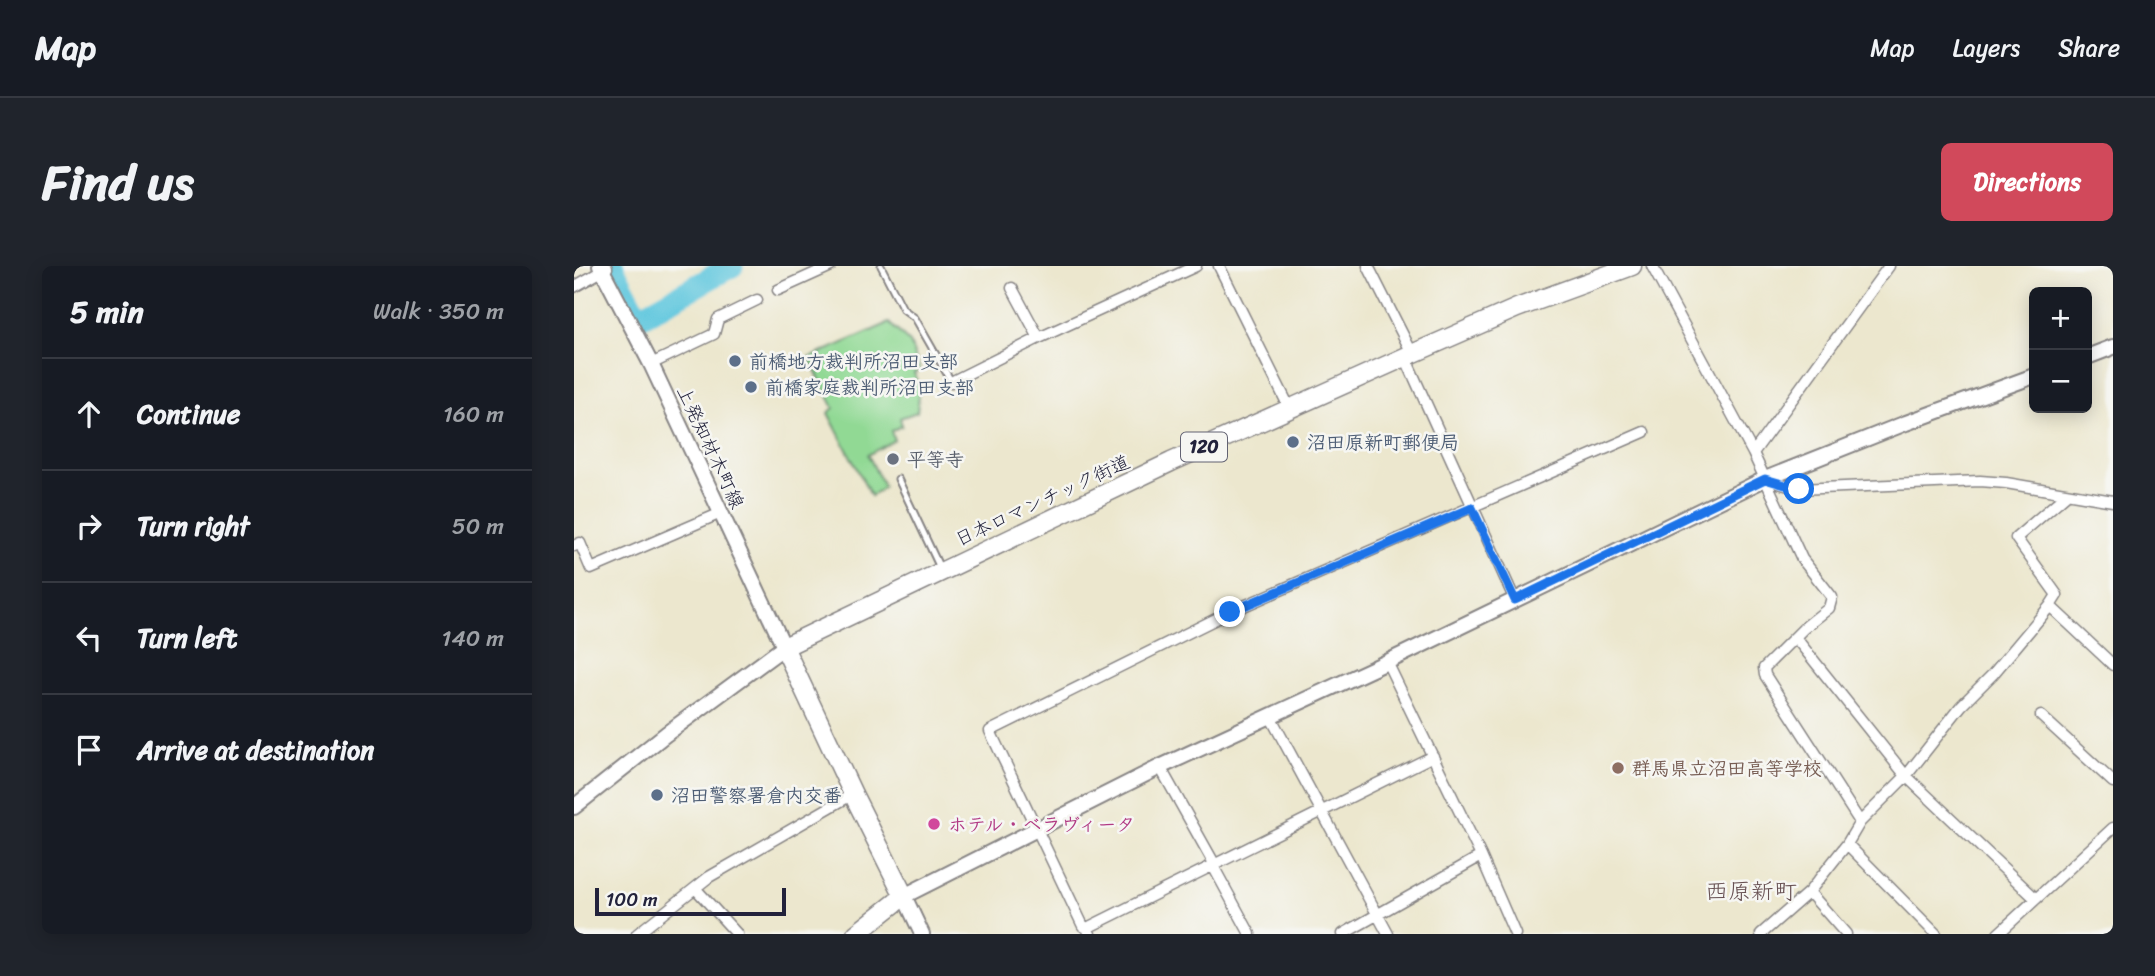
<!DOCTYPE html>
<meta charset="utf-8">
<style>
body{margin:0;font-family:Sriracha,"Klee One",sans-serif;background:#20242c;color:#f1f3f6}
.controls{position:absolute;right:21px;top:21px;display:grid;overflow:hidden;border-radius:10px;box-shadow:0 4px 18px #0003}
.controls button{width:63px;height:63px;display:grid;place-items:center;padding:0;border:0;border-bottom:2px solid #363941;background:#171b24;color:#f1f3f6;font:35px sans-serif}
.scale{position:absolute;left:21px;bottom:18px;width:191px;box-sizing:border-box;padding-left:7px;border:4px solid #22223b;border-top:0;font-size:19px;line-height:24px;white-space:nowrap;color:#22223b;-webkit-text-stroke:5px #f6f6f2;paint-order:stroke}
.stop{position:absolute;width:21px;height:21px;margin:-16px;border:5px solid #1a73e8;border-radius:50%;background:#fff}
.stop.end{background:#1a73e8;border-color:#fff;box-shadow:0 2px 7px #0008}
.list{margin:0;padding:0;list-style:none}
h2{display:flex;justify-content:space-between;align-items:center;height:91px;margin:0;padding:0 28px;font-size:30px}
h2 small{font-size:23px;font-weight:400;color:#9ea1a6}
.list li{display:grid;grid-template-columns:46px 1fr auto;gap:21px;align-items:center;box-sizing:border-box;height:112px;padding:0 28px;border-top:2px solid #363941}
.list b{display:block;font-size:26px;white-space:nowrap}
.list em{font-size:23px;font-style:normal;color:#9ea1a6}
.icon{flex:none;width:38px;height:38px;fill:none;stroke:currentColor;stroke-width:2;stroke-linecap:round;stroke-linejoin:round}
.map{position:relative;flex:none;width:1539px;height:668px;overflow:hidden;border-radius:10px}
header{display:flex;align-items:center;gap:42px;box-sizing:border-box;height:98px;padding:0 35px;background:#171b24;border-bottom:2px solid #363941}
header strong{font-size:33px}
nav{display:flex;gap:38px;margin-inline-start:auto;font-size:24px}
.intro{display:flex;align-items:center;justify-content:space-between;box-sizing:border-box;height:168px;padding:0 42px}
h1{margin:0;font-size:49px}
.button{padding:18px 32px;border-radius:10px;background:#d1495b;color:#fff;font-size:24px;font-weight:700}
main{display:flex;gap:42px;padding:0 42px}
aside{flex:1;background:#171b24;border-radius:10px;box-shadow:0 4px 18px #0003}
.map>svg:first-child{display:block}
.green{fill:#91d994;stroke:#5a7e68;stroke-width:2}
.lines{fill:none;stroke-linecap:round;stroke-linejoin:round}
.river{stroke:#61c7de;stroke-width:23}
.lane-casing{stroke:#878484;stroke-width:9}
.street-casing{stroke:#878484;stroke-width:13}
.secondary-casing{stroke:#878484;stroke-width:18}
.highway-casing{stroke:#878484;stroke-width:21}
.lane{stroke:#fff;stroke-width:5}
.street{stroke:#fff;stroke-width:10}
.secondary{stroke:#fff;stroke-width:14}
.highway{stroke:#fff;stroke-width:18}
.route{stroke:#1a73e8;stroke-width:9}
.service-dot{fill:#5c6f8a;stroke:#f6f6f2;stroke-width:2.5}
.worship-dot{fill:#6b7280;stroke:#f6f6f2;stroke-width:2.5}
.education-dot{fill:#8d6e63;stroke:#f6f6f2;stroke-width:2.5}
.hotel-dot{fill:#d1479c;stroke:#f6f6f2;stroke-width:2.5}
.labels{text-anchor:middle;stroke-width:5;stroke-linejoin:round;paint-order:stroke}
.shield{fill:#f6f6f2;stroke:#626272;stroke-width:2}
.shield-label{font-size:18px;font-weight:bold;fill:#22223b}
.service-label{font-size:19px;font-weight:bold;fill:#4e5e75;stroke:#f6f6f2;text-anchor:start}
.street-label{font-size:19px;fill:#22223b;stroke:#f6f6f2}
.worship-label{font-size:19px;font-weight:bold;fill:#5b616d;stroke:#f6f6f2;text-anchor:start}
.education-label{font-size:19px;font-weight:bold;fill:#785e54;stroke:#f6f6f2;text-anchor:start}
.hotel-label{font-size:19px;font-weight:bold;fill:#b23c85;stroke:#f6f6f2;text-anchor:start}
.quarter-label{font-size:23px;fill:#675052;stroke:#f6f6f2}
</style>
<header>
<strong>Map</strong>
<nav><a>Map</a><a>Layers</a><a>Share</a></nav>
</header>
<div class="intro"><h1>Find us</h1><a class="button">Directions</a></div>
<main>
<aside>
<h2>5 min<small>Walk · 350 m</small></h2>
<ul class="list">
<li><svg class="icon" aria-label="ahead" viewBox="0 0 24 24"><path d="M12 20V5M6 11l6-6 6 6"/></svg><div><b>Continue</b></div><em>160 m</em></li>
<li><svg class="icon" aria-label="right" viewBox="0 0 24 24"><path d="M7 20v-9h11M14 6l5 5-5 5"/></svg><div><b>Turn right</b></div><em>50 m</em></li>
<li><svg class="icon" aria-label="left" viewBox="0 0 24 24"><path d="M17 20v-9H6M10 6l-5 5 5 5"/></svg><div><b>Turn left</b></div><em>140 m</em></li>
<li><svg class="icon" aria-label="arrive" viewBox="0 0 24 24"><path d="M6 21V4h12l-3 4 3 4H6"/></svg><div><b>Arrive at destination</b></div></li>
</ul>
</aside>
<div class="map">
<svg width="1539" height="668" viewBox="0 0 1539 668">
<rect width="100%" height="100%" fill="#f6f6f2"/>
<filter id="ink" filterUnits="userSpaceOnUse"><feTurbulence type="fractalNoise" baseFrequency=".0143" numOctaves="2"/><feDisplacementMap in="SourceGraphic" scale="14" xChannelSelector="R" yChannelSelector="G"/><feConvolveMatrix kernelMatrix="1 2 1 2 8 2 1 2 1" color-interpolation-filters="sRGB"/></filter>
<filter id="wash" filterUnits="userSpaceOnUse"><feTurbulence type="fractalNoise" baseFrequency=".00686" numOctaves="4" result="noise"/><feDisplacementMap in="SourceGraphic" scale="28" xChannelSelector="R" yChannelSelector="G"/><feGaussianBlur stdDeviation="1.57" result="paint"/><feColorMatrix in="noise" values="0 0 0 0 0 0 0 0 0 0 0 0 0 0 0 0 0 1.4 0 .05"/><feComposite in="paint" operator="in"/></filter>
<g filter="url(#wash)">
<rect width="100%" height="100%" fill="#ece7ce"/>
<path class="green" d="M 315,57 L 336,77 L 346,104 L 340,107 L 346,122 L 343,146 L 326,152 L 328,160 L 317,165 L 320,174 L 294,189 L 310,221 L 297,230 L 254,147 L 260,142 L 235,92 Z"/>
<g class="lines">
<path class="river" d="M 38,0 L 65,52 L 158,0"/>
</g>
</g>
<g filter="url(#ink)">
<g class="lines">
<defs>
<path id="lane" d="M 307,0 L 329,43 L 341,52 L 377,115
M 324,213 L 366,302"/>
<path id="street" d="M 645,0 L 716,143
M 794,0 L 838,87
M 1078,0 L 1179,187 L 1228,293 L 1258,331 L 1255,342 L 1230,362 L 1190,402 L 1191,409 L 1286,556
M 0,21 L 33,2
M 438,22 L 465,72
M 204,24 L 257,0
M 831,91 L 941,334
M 77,98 L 140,68 L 144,53 L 183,34
M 377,116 L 465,72 L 622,0
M 1179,187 L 1315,0
M 1191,213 L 1225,223 L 1406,215 L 1432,217 L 1539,235
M 0,280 L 6,277 L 17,303 L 147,247
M 1476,340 L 1539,399
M 1221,371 L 1332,510 L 1462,633
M 813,396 L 907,590 L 941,668
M 696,450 L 814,668
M 1467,450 L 1539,516
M 586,501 L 641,599
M 1273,578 L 1362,668
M 639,600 L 676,668
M 121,622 L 163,668
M 1235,626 L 1272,668
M 513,662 L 859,490
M 63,668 L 135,611 L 279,528
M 516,668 L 513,662 L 509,660 L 416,465 L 656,346 L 1070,166
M 769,668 L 907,590
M 1187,668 L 1235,626 L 1273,578 L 1286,556 L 1332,510 L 1387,440 L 1419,408 L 1476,340 L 1483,329 L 1442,272 L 1492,229
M 1424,668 L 1539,562"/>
<path id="secondary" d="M 1513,91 L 1539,81
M 0,541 L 92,468 L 210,381 L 77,98 L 26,0
M 348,668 L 330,630 L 586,501 L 813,396 L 1191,213 L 1332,157 L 1460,110"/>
<path id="highway" d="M 282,668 L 330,630 L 279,528 L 210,381 L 597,196 L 831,91 L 943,42 L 1058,0"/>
</defs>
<use href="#lane" class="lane-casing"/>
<use href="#street" class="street-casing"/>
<use href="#secondary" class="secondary-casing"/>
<use href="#highway" class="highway-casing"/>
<use href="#lane" class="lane"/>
<use href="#street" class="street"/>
<use href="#secondary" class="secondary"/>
<use href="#highway" class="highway"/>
</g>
</g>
<g class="lines" filter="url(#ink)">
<path class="route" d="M 656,346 L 898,242 L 941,334 L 1191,213 L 1225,223"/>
</g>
<g class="service-dot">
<circle cx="161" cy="95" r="7"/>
<circle cx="177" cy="121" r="7"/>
<circle cx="719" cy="176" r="7"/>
<circle cx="83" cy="529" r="7"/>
</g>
<circle class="worship-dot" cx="319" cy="193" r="7"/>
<circle class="education-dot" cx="1044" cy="502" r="7"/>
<circle class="hotel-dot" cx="360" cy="558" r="7"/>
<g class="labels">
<rect class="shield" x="607" y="166.5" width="46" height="29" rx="5"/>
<g class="shield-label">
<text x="630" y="187">120</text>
</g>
<g class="service-label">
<text x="175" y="102">前橋地方裁判所沼田支部</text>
<text x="191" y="128">前橋家庭裁判所沼田支部</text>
<text x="733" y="183">沼田原新町郵便局</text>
<text x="97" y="536">沼田警察署倉内交番</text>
</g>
<g class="street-label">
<text transform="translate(137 181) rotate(65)" y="7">上発知材木町線</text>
<text transform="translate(468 234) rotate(-25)" y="7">日本ロマンチック街道</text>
</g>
<g class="worship-label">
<text x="333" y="200">平等寺</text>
</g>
<g class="education-label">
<text x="1058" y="509">群馬県立沼田高等学校</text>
</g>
<g class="hotel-label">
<text x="374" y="565">ホテル・ベラヴィータ</text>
</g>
<g class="quarter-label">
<text x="1177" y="633">西原新町</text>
</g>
</g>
</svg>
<div class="controls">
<button>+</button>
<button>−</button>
</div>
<div class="scale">100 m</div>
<div class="stop" style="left:1225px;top:223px"></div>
<div class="stop end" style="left:656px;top:346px"></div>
</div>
</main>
